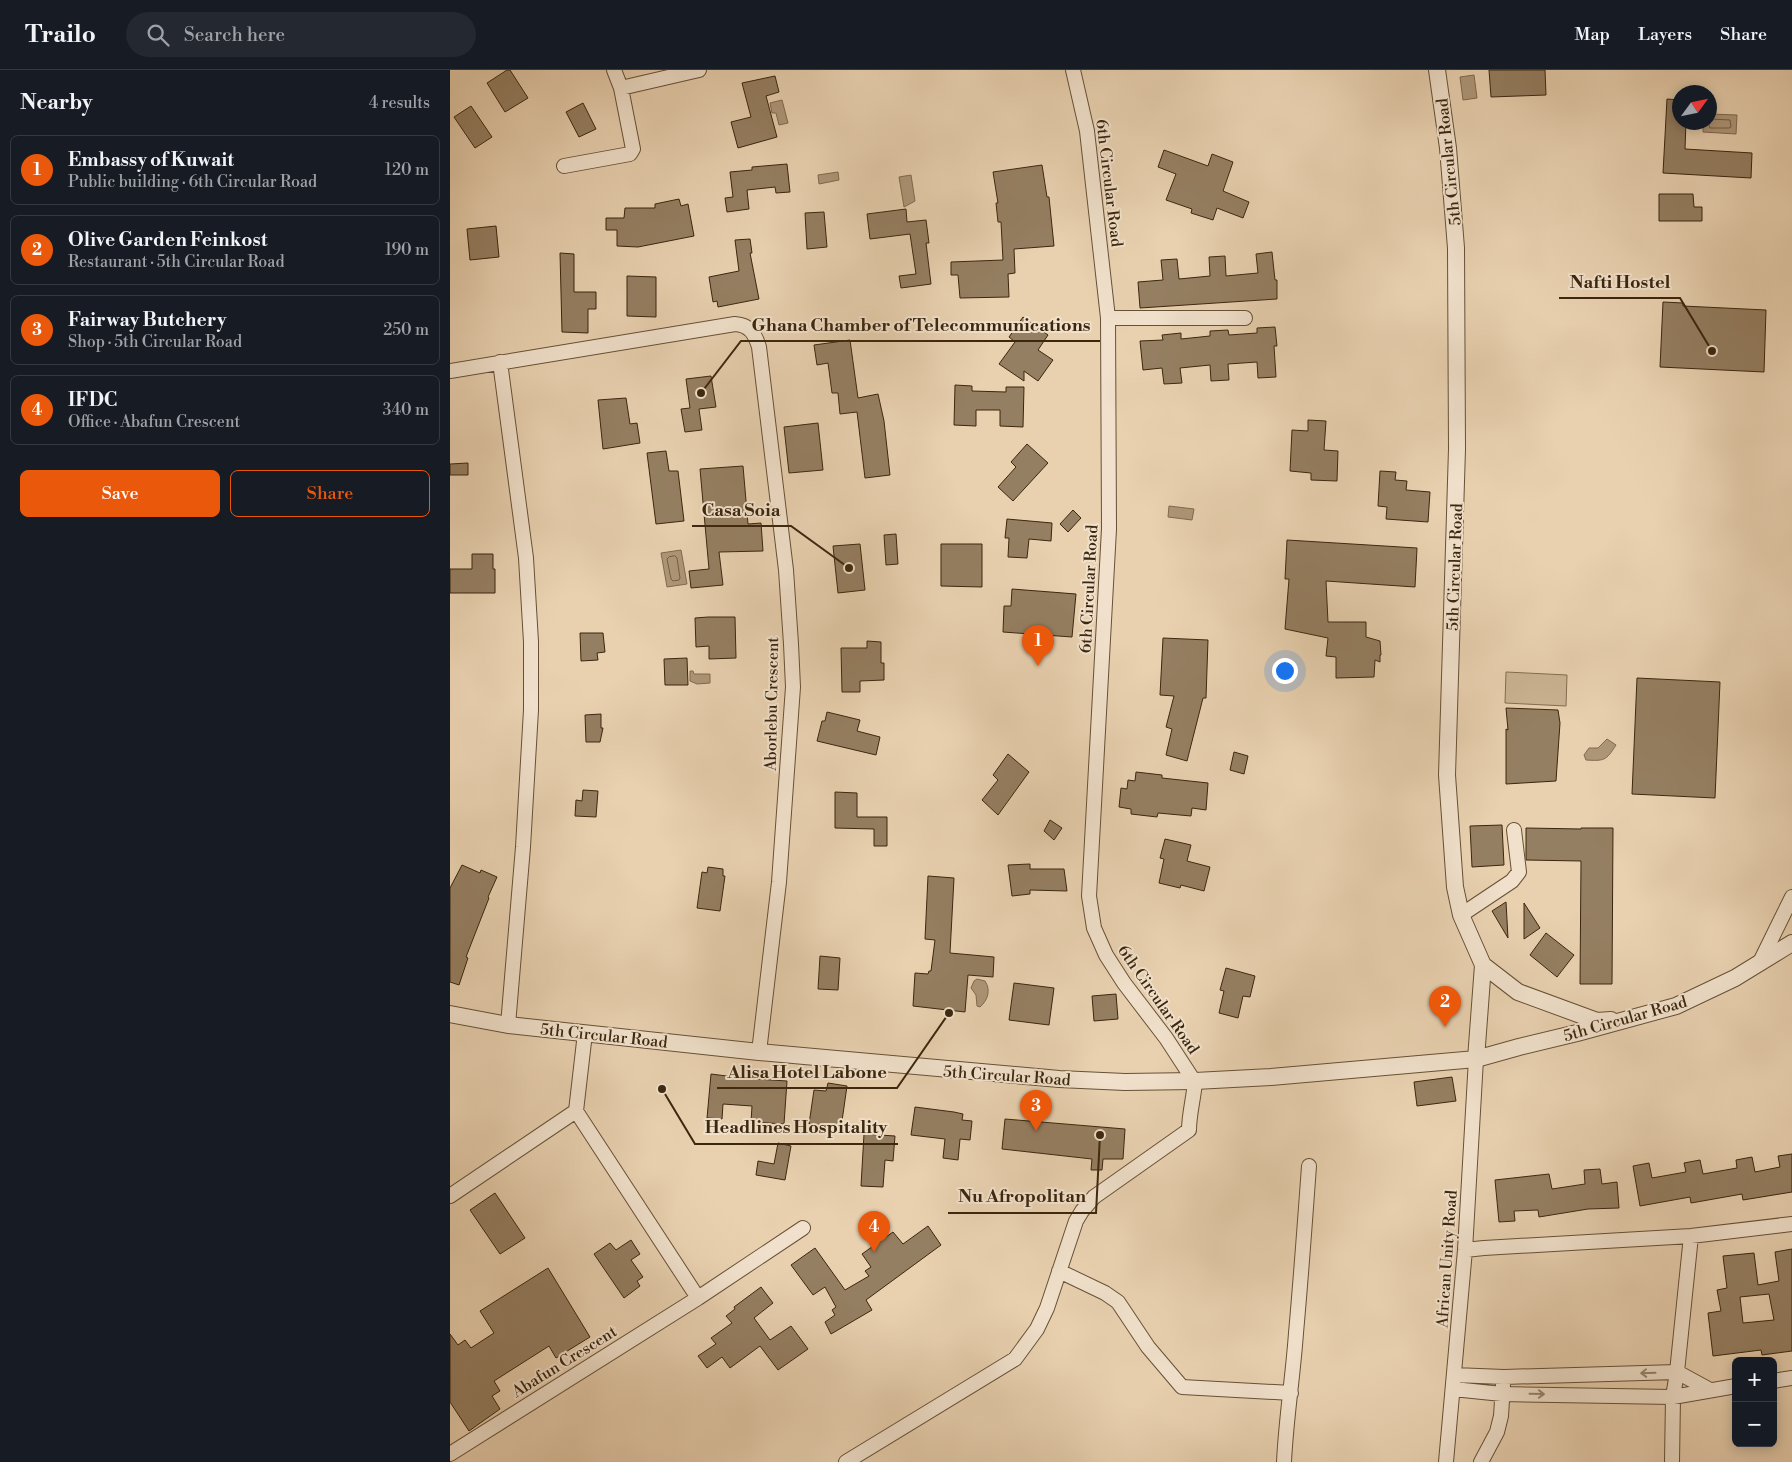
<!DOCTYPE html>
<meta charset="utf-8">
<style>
body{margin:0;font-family:"Libre Bodoni",serif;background:#242831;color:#f1f3f6}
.controls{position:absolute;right:15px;bottom:15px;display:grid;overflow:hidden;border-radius:8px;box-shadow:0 2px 12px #0003}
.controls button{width:45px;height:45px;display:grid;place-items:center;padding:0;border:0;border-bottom:1px solid #363941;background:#171b24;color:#f1f3f6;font:25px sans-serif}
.compass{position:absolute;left:1222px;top:15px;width:45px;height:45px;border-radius:50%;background:#171b24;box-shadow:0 2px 12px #0003;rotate:57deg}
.you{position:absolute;left:834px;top:600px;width:18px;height:18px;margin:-12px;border:4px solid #fff;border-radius:50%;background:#1a73e8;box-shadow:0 0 0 8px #1a73e833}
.badge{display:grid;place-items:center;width:32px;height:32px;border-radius:50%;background:#ea580c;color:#fff;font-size:16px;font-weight:700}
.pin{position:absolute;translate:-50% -41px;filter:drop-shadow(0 1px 2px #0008)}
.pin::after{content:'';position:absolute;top:26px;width:18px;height:15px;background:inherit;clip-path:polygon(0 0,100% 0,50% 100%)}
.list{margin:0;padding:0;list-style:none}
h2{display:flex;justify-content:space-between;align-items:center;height:65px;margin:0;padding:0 20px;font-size:21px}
h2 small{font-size:16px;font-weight:400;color:#9ea1a6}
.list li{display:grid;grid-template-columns:32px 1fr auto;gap:15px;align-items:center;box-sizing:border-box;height:70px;margin:0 10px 10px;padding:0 10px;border:1px solid #363941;border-radius:8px}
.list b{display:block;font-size:19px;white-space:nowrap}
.list p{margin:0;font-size:16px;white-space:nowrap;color:#9ea1a6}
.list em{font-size:16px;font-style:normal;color:#9ea1a6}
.actions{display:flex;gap:10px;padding:15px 20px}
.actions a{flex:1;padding:11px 0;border:1px solid #ea580c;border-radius:8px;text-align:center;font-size:18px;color:#ea580c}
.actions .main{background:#ea580c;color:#fff}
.icon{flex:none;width:28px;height:28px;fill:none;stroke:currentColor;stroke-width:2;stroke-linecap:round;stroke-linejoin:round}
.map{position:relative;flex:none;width:1342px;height:1392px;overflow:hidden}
header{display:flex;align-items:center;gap:30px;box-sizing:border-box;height:70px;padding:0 25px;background:#171b24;border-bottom:1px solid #363941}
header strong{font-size:24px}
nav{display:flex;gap:28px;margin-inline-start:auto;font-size:18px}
.search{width:350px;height:45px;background:#242831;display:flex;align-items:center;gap:12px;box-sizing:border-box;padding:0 18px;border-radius:28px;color:#9ea1a6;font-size:19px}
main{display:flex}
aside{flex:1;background:#171b24}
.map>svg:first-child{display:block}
.green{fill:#cbb494;stroke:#836d51}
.water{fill:#ae9779;stroke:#806a4e}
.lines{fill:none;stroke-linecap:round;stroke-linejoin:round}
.shore{stroke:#745e44;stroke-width:1}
.building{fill:#957f62;stroke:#3b260e;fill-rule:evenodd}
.minor-casing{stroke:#665136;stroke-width:16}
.tertiary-casing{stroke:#665136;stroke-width:18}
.minor{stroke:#f1e1cc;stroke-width:14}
.tertiary{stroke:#f1e1cc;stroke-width:16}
.oneway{stroke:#96846d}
.labels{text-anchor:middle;stroke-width:4;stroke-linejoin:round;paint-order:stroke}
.street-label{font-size:16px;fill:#3b260e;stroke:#f1e1cc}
.leader{fill:none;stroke:#3b260e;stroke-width:2}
.callout-dot{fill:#3b260e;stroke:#f1e1cc;stroke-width:2}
.callout-label{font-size:18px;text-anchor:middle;font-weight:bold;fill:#3b260e;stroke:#f1e1cc;stroke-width:4;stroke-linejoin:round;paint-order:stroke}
</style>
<header>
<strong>Trailo</strong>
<div class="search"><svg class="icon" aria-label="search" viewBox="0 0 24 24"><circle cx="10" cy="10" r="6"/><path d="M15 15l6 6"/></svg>Search here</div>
<nav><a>Map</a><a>Layers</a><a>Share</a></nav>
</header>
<main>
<aside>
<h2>Nearby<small>4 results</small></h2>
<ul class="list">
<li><span class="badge">1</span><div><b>Embassy of Kuwait</b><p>Public building · 6th Circular Road</p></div><em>120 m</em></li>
<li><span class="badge">2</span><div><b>Olive Garden Feinkost</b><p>Restaurant · 5th Circular Road</p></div><em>190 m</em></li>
<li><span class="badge">3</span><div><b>Fairway Butchery</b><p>Shop · 5th Circular Road</p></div><em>250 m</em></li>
<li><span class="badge">4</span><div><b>IFDC</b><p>Office · Abafun Crescent</p></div><em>340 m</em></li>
</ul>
<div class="actions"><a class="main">Save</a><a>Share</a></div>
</aside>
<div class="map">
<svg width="1342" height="1392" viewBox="0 0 1342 1392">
<rect width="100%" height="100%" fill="#e9d1b0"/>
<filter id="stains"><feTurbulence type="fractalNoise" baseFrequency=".004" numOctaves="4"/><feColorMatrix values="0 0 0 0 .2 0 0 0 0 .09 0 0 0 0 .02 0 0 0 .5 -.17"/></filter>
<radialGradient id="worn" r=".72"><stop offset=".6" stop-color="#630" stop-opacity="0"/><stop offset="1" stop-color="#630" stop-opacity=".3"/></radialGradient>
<path class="green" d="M 1056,602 L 1117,605 L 1116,636 L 1055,633 Z"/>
<path class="water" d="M 1024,5 L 1027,28 L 1013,30 L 1010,7 Z
M 332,30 L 338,53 L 329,55 L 326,43 L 322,43 L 320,33 Z
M 1260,44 L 1287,45 L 1286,64 L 1253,62 L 1253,53 L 1260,52 Z
M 388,102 L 389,110 L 369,114 L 368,105 Z
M 461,105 L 465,131 L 454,137 L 449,107 Z
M 719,436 L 744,439 L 742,450 L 718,447 Z
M 231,480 L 237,514 L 217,517 L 211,483 Z
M 240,601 L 243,601 L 244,604 L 260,604 L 260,613 L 247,614 L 240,611 Z
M 1157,669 L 1166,675 C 1156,691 1154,691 1136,690 L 1134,685 L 1139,678 L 1148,678 Z
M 527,909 L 535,911 C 541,920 538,930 530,937 L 527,936 L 526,925 L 521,918 L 524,911 Z"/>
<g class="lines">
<path class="shore" d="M 1258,52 L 1260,58 L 1279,58 L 1281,57 L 1280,50 L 1260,49
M 225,486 L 227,488 L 230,508 L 229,510 L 223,511 L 221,509 L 217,489 L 219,487 Z"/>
</g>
<path class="building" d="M 57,0 L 60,0 L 78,28 L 55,42 L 37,13 Z
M 1039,0 L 1095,0 L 1096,25 L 1041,27 Z
M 325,6 L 329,22 L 316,26 L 327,67 L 288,78 L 281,52 L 301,47 L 292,13 Z
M 1217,29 L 1230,30 L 1230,52 L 1236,52 L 1235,79 L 1302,83 L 1301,108 L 1213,103 Z
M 133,33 L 146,59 L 129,67 L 116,42 Z
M 21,36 L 42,67 L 25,78 L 4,47 Z
M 714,80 L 758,96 L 762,84 L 783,92 L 773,121 L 799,132 L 793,148 L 767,138 L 763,150 L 741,143 L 742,139 L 716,130 L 726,104 L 708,97 Z
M 337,94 L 340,122 L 326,123 L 325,117 L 297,120 L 299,139 L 277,142 L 275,128 L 283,127 L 280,102 L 302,100 L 302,97 Z
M 592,95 L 597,127 L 599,127 L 604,176 L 564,179 L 565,203 L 558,204 L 559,227 L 510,228 L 508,205 L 501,205 L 501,192 L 553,190 L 551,152 L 548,152 L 546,133 L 548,133 L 543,102 Z
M 1209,124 L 1243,124 L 1244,137 L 1252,137 L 1252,151 L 1209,151 Z
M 229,129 L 231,136 L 238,134 L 244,166 L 188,177 L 167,176 L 167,160 L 156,160 L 156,148 L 174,148 L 175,138 L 205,138 L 205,134 Z
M 456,139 L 457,152 L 476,150 L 479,173 L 476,173 L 481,214 L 451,218 L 449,206 L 466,204 L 460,164 L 420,169 L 417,144 Z
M 374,142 L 377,177 L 357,179 L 355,143 Z
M 46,156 L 49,187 L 20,190 L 17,159 Z
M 300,169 L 302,183 L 300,183 L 309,229 L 268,237 L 267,231 L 263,232 L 259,207 L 289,201 L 285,170 Z
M 822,182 L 825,210 L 827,210 L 827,229 L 690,238 L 688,212 L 713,210 L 711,190 L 727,189 L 729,209 L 760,206 L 759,187 L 775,186 L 776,206 L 808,203 L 806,184 Z
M 110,183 L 124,184 L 124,222 L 146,222 L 146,239 L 138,239 L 138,263 L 112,262 Z
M 177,206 L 206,207 L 206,247 L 177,246 Z
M 1213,232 L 1233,233 L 1233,236 L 1316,240 L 1314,302 L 1210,297 Z
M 573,247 L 598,265 L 588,280 L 603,290 L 588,311 L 574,301 L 574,311 L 549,294 L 565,272 L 559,267 Z
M 825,257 L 827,276 L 824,276 L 826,307 L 808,308 L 807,292 L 778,294 L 779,310 L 761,311 L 760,295 L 730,298 L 732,313 L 714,314 L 712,298 L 693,300 L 690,271 L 713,270 L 712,265 L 731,263 L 731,269 L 760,266 L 760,261 L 778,260 L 779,265 L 807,263 L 807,258 Z
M 400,270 L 408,328 L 428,324 L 434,351 L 440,405 L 415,408 L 407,342 L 390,344 L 388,323 L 382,323 L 378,293 L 367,295 L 364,275 Z
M 261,306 L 266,337 L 249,339 L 252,360 L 235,362 L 231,339 L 240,338 L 236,309 Z
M 505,315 L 522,316 L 522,321 L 556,322 L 556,317 L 574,317 L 573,357 L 550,356 L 550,340 L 526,340 L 526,356 L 504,355 Z
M 176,328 L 180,354 L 187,353 L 190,373 L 153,379 L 148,330 Z
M 858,350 L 876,351 L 874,380 L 888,381 L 887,411 L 861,410 L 861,403 L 840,401 L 842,360 L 858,361 Z
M 368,353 L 373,400 L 339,403 L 334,357 Z
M 577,374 L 598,393 L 563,431 L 548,417 L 566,397 L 561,392 Z
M 216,381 L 219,401 L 228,401 L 234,451 L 206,454 L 197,383 Z
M 18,393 L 18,405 L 0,405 L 0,394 Z
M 293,396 L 298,454 L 311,453 L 313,481 L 269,482 L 273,515 L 241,518 L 239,501 L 259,499 L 250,399 Z
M 930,401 L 946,402 L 945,410 L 957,411 L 956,420 L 980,422 L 978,452 L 936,449 L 937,437 L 928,436 Z
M 623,440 L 631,448 L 618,462 L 610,454 Z
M 557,449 L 602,453 L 601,471 L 579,469 L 577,488 L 558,487 L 559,468 L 555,468 Z
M 446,464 L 448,494 L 436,495 L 434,465 Z
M 837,470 L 967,478 L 965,517 L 876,511 L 878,552 L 916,552 L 916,567 L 930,571 L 931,585 L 930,585 L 930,592 L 925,590 L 924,607 L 886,608 L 886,587 L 876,586 L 878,568 L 835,559 L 839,509 L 835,509 Z
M 410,474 L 415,520 L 388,523 L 383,476 Z
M 491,474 L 532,474 L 532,517 L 491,516 Z
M 22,484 L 43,484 L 43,499 L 45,499 L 45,523 L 0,523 L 0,499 L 22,499 Z
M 562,519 L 626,524 L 622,567 L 553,562 L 554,536 L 561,536 Z
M 258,547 L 285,547 L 286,588 L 259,589 L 259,576 L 246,577 L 245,548 Z
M 130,563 L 153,563 L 155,582 L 147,583 L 148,590 L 131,591 Z
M 713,568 L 758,570 L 756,628 L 753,628 L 737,691 L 716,685 L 722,659 L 716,657 L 724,626 L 710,625 Z
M 417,571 L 431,572 L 431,593 L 434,593 L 434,610 L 410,611 L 410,622 L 392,622 L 391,578 L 417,578 Z
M 237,588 L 238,615 L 215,615 L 214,589 Z
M 1187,608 L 1270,612 L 1265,728 L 1182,724 Z
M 1056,638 L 1108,640 L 1110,653 L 1106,711 L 1056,714 L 1056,659 L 1058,660 Z
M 377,642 L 410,650 L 407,661 L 430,667 L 426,685 L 367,671 L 372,651 L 375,651 Z
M 151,644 L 151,658 L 153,658 L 150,672 L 136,672 L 135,645 Z
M 784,682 L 798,686 L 794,704 L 780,700 Z
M 558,684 L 579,702 L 548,745 L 532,730 L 548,710 L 543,705 Z
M 686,702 L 712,705 L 712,708 L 758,713 L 756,740 L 742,738 L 741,746 L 708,743 L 707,747 L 681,744 L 681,739 L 669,737 L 671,718 L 677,719 L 678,710 L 685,711 Z
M 133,720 L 148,721 L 146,747 L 125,746 L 126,730 L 132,731 Z
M 385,722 L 407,723 L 407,747 L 437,747 L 437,776 L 424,776 L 424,759 L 385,758 Z
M 600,750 L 612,758 L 604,770 L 594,761 Z
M 1052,755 L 1054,795 L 1022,797 L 1020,756 Z
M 1076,758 L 1131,759 L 1131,758 L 1163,758 L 1162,914 L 1130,914 L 1131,791 L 1076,790 Z
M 715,769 L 741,775 L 737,791 L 760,797 L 754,821 L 731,815 L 730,818 L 709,813 L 714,789 L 710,788 Z
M 580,794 L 580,799 L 614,799 L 617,821 L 580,820 L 580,824 L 562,826 L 558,795 Z
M 12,795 L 30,803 L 31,800 L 47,807 L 38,827 L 39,828 L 16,887 L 18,888 L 9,915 L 0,912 L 0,818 Z
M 258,797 L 273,799 L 273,806 L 275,806 L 270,841 L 247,838 L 252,802 L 257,803 Z
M 478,806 L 504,808 L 500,883 L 544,887 L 543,907 L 518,905 L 515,942 L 463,936 L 465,903 L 478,904 L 479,901 L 481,901 L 485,870 L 475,869 Z
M 1056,832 L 1058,868 L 1042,841 Z
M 1074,833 L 1090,858 L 1074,869 Z
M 1096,863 L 1124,885 L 1107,907 L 1080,885 Z
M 370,886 L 390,888 L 388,920 L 368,919 Z
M 776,898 L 805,906 L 800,927 L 793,926 L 788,948 L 769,943 L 774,921 L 770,920 Z
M 564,913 L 604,918 L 599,955 L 559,950 Z
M 666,924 L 668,949 L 644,951 L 642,926 Z
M 261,1004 L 292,1008 L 337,1011 L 334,1054 L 301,1052 L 302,1036 L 273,1034 L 272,1049 L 257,1048 Z
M 1002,1007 L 1006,1031 L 967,1036 L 964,1012 Z
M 378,1013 L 397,1016 L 391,1058 L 359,1054 L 364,1020 L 376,1021 Z
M 465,1037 L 504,1042 L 513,1044 L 512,1050 L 522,1051 L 520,1070 L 510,1069 L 508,1090 L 493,1088 L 495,1069 L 461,1065 Z
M 555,1049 L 675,1059 L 673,1089 L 653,1089 L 652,1100 L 641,1100 L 642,1089 L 552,1079 Z
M 414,1064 L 445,1066 L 443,1091 L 435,1090 L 433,1117 L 411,1116 Z
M 328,1073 L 341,1076 L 335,1110 L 306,1105 L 308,1091 L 324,1094 Z
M 1342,1084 L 1342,1122 L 1293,1130 L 1292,1124 L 1241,1133 L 1240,1127 L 1190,1136 L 1183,1096 L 1199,1093 L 1202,1108 L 1236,1102 L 1234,1093 L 1250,1090 L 1253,1104 L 1287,1098 L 1286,1090 L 1302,1087 L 1305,1102 L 1330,1097 L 1328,1086 Z
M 1150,1099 L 1152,1114 L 1167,1112 L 1169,1138 L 1138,1139 L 1089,1147 L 1088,1140 L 1064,1141 L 1065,1151 L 1049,1152 L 1045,1110 L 1099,1104 L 1102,1119 L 1135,1114 L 1134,1100 Z
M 45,1123 L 75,1168 L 50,1184 L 20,1140 Z
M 478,1156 L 491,1175 L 416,1230 L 422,1240 L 381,1264 L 375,1252 L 385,1245 L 382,1240 L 386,1237 L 375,1217 L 363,1225 L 341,1195 L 365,1178 L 395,1220 L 419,1206 L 415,1201 L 421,1197 L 412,1184 L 443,1162 L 453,1174 Z
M 181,1170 L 190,1184 L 181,1190 L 193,1207 L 187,1211 L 190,1216 L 174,1228 L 144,1184 L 160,1173 L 166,1180 Z
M 1342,1179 L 1342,1281 L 1312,1285 L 1311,1280 L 1263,1286 L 1258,1243 L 1271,1241 L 1267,1220 L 1277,1218 L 1273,1186 L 1304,1183 L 1308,1215 L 1329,1211 L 1325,1182 ZM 1319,1224 L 1324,1250 L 1293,1253 L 1290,1227 Z
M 98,1198 L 140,1267 L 106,1288 L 99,1276 L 44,1311 L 50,1321 L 42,1326 L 50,1339 L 19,1361 L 0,1332 L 0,1264 L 8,1275 L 15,1270 L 21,1278 L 44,1263 L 30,1241 Z
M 311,1217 L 323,1233 L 304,1248 L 320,1270 L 341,1256 L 358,1279 L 328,1300 L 310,1276 L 280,1298 L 272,1287 L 257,1298 L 248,1286 L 266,1274 L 261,1268 L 282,1253 L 276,1246 L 285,1239 L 284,1237 Z"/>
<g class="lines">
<defs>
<path id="minor" d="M 623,0 L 637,61 L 658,248 L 659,459 L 639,826 L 644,858 L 656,885 L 674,913 L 716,968 L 744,1011
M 171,18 L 249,0
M 114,96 L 180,84 L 183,79 L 171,18 L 164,0
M 658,248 L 795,248
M 50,292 L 76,488 L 81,572 L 81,640 L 73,777 L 58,955
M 0,301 L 285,254 C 300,255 305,264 309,277 L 336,500 L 341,574 L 343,617 L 329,812 L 309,982
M 1011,845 L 1062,811 L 1069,802 L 1064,760
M 1310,892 L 1342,827
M 135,963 L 126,1041 L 248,1228
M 0,1126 L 126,1041
M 1015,1180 L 1034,1178 L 1241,1166 L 1342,1154
M 609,1201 L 655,1223 L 668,1232 L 698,1277 L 732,1317 L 841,1323
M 1004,1305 L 1054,1307 L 1227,1302 L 1260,1320
M 1323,1311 L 1342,1308
M 1003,1319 L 1052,1324 L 1223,1327 L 1286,1316
M 0,1384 L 248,1228 L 353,1158
M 396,1392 L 565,1289 L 587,1259 L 597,1238 L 626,1151 L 632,1141 L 644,1127 L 739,1060 C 739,1044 744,1027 745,1011
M 834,1392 C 836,1349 843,1306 846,1263 C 851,1207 855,1152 859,1096
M 996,1392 L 1015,1180 L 1026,989
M 1031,1392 L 1047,1362 L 1051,1346 L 1053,1315
M 1222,1392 L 1223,1327 L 1227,1302 L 1241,1166"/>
<path id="tertiary" d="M 987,0 L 998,78 L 1006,178 L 1007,379 L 997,705 L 1005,817 L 1011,845 L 1033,895 L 1026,989
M 1033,895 L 1068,922 L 1147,951 L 1161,950
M 0,944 L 58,955 L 309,982 L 609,1009 L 675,1012 L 745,1011 L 821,1007 L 1026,989 L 1069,977 L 1127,963 L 1226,936 L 1285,908 L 1342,873"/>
</defs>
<use href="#minor" class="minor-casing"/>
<use href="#tertiary" class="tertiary-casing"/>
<use href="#minor" class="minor"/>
<use href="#tertiary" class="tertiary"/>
</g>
<defs><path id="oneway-shaft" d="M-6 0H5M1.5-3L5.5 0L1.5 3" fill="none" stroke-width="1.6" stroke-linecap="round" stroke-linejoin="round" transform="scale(1.25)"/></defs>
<g class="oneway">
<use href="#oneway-shaft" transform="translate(1198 1303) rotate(178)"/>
<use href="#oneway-shaft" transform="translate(1087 1324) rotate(1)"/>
</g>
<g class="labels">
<g class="street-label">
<text transform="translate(998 92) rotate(-96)" y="6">5th Circular Road</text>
<text transform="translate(660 113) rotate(83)" y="6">6th Circular Road</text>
<text transform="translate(1004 497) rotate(-88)" y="6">5th Circular Road</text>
<text transform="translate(638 519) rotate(-87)" y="6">6th Circular Road</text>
<text transform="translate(321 634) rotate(-89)" y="6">Aborlebu Crescent</text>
<text transform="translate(709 929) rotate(55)" y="6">6th Circular Road</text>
<text transform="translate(1175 948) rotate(-16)" y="6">5th Circular Road</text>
<text transform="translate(154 965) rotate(6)" y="6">5th Circular Road</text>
<text transform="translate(557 1005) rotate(4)" y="6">5th Circular Road</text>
<text transform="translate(996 1189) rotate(-86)" y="6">African Unity Road</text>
<text transform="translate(114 1291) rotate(-32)" y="6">Abafun Crescent</text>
</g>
</g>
<path class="leader" d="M1262 281L1230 228H1109M251 323L291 271H650M399 498L341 456H242M499 943L447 1018H267M212 1019L245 1074H448M650 1065L646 1143H498"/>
<g class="callout-dot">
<circle cx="1262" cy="281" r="5"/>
<circle cx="251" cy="323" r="5"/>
<circle cx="399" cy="498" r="5"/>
<circle cx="499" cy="943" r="5"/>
<circle cx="212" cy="1019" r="5"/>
<circle cx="650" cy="1065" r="5"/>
</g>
<g class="callout-label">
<text x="1170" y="218">Nafti Hostel</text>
<text x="471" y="261">Ghana Chamber of Telecommunications</text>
<text x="291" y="446">Casa Soia</text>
<text x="357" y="1008">Alisa Hotel Labone</text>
<text x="346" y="1063">Headlines Hospitality</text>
<text x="572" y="1132">Nu Afropolitan</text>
</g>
<rect width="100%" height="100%" filter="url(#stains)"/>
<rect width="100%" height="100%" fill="url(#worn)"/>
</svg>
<div class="controls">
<button>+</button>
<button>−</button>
</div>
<svg class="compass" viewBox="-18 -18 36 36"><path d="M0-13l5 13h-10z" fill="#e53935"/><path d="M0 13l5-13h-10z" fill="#9ea1a6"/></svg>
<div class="you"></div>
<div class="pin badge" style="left:588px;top:596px">1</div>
<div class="pin badge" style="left:995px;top:957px">2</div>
<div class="pin badge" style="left:586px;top:1061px">3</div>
<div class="pin badge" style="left:424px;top:1182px">4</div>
</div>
</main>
